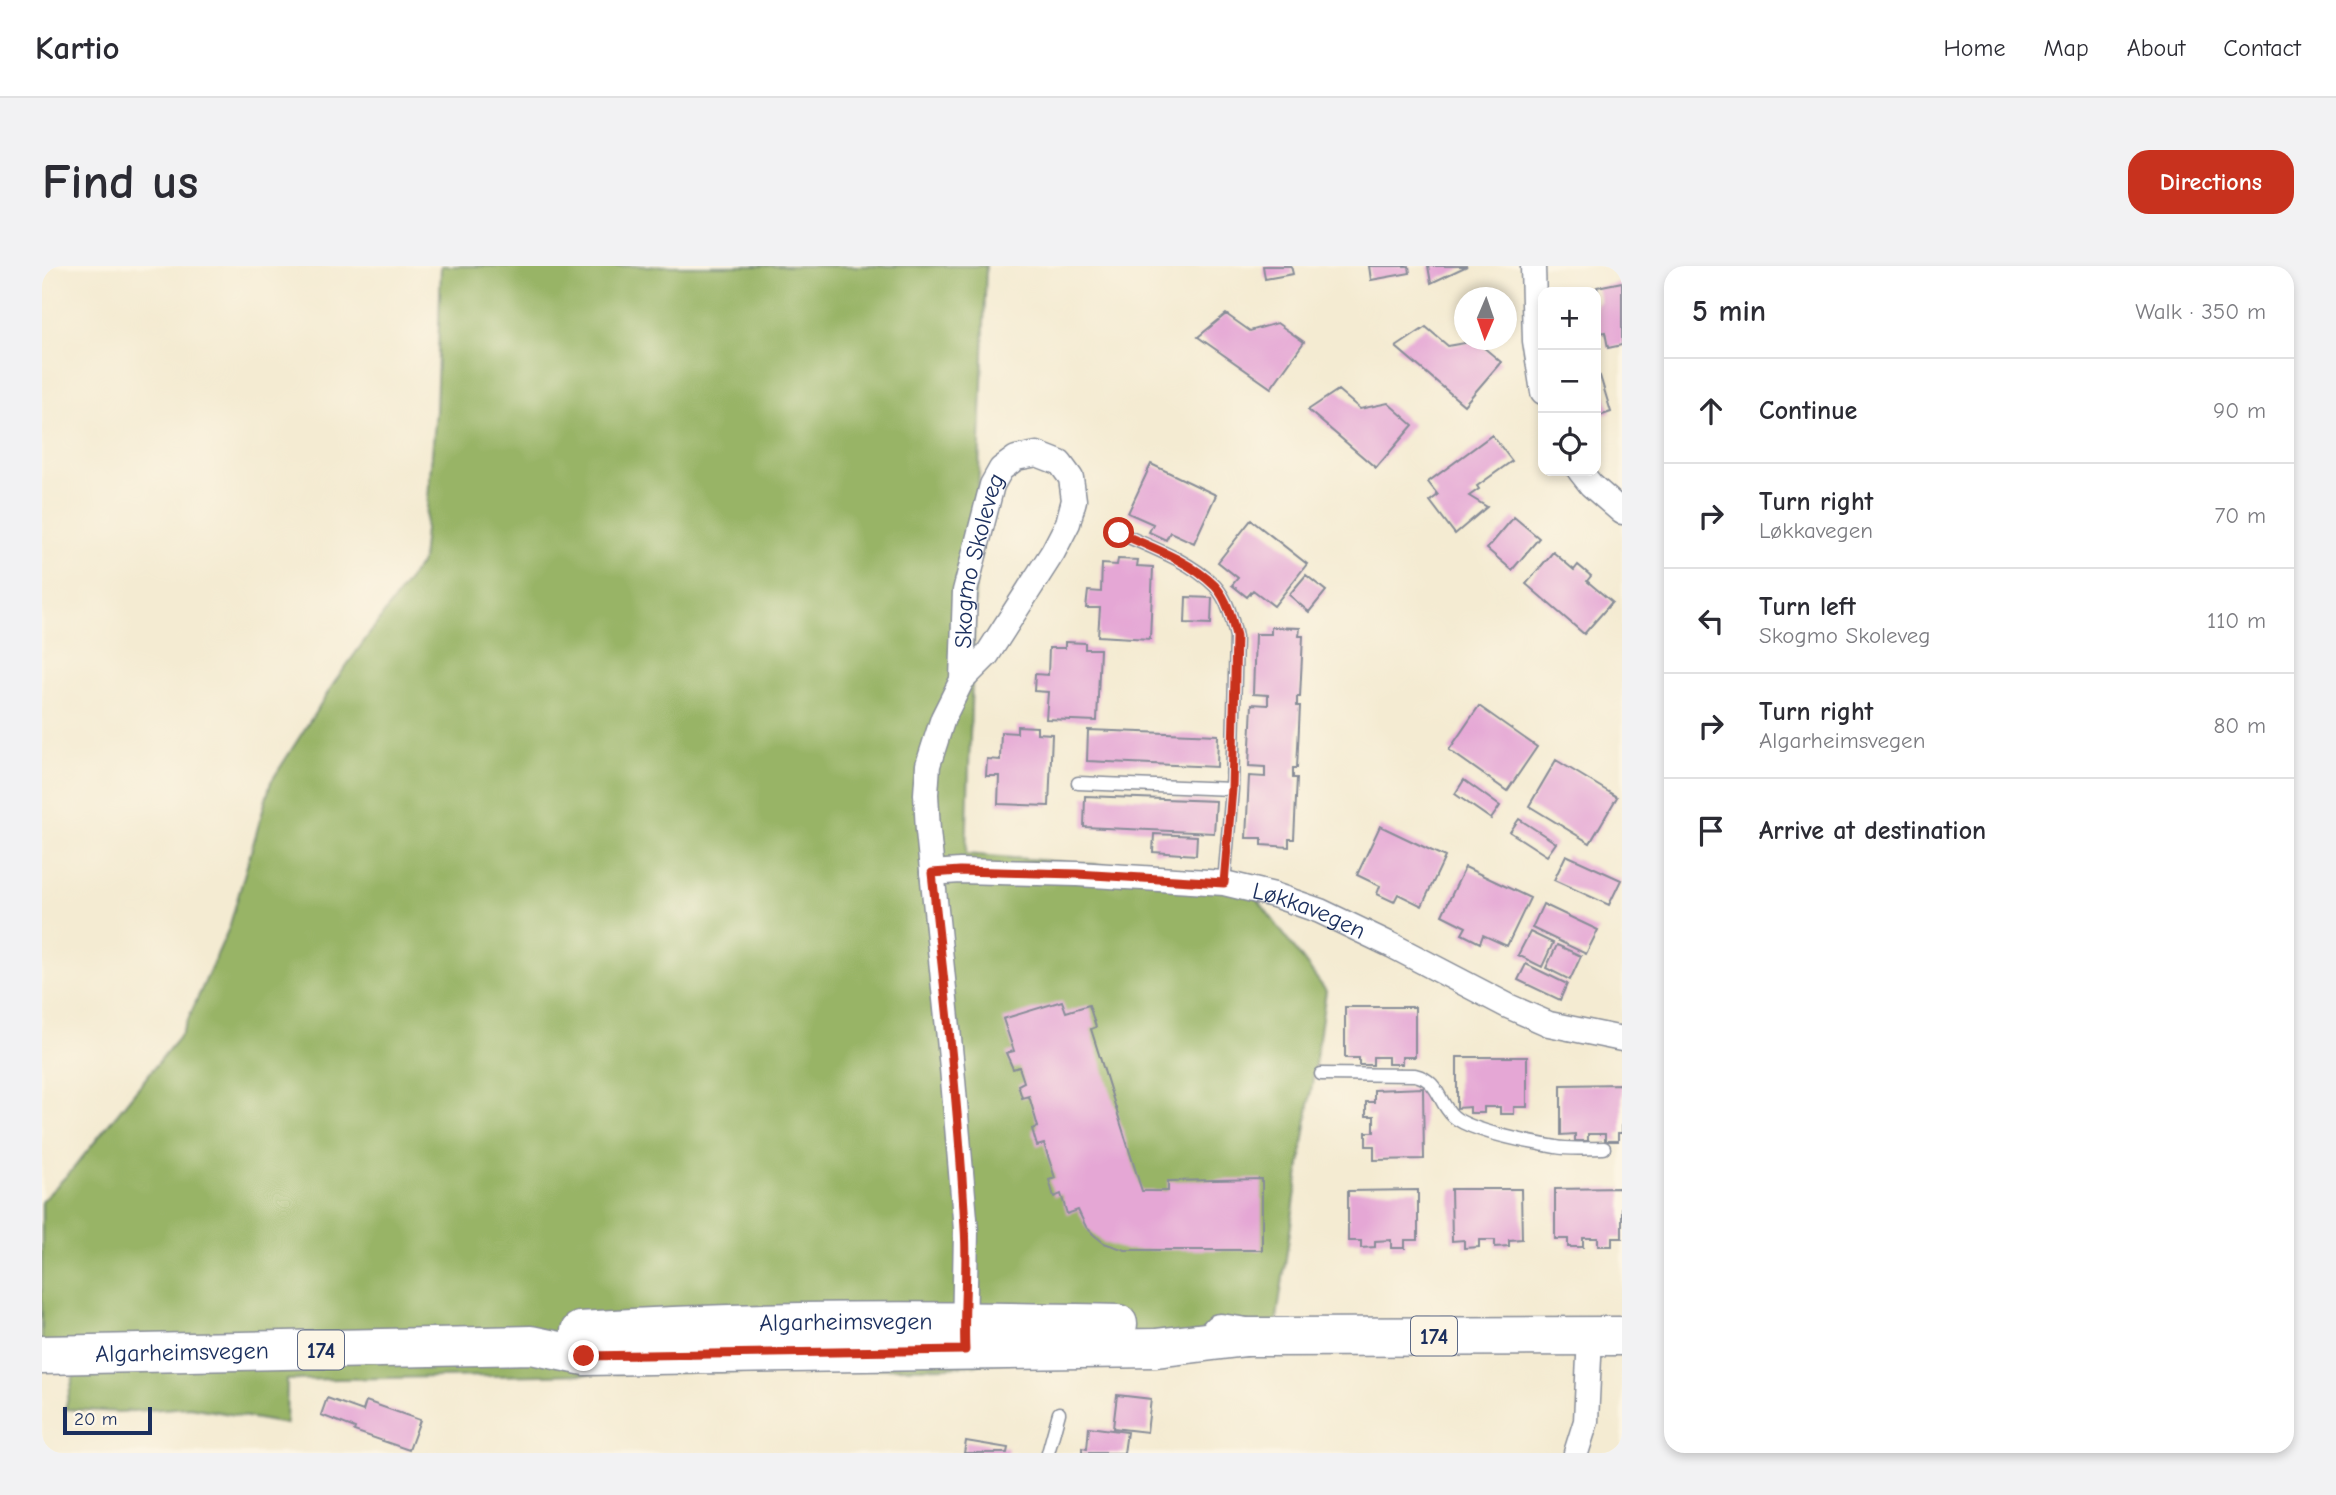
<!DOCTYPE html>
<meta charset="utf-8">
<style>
body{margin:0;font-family:"Comic Neue",sans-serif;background:#f2f2f3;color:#2b2b33}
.controls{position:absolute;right:21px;top:21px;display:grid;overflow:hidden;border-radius:14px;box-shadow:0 4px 10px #0003}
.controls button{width:63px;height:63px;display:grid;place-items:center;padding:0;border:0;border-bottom:2px solid #e1e1e2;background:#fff;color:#2b2b33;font:35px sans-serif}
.compass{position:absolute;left:1412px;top:21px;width:63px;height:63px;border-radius:50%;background:#fff;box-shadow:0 4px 10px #0003;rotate:182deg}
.scale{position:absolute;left:21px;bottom:18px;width:89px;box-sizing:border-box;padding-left:7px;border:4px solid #1b2f5e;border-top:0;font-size:19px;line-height:24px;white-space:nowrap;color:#1b2f5e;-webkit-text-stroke:5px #fcf5e5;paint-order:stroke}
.stop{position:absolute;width:21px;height:21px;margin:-16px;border:5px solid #c8321e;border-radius:50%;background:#fff}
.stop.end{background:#c8321e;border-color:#fff;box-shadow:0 2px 7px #0008}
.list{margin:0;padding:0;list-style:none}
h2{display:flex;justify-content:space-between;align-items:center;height:91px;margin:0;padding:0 28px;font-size:30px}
h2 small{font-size:23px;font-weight:400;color:#7c7c81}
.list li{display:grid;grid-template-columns:46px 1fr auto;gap:21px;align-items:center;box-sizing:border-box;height:105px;padding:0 28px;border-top:2px solid #e1e1e2}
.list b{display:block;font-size:26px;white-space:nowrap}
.list p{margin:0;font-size:23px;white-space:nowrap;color:#7c7c81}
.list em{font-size:23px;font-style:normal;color:#7c7c81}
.icon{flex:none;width:38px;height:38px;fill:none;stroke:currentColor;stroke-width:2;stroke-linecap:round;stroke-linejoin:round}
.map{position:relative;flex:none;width:1580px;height:1187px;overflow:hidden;border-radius:21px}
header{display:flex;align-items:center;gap:42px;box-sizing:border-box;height:98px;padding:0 35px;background:#fff;border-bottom:2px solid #e1e1e2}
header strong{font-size:33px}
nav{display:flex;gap:38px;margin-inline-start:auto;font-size:24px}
.intro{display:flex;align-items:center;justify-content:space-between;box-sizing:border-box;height:168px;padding:0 42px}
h1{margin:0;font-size:49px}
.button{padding:18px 32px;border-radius:21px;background:#c8321e;color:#fff;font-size:24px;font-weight:700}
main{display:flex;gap:42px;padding:0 42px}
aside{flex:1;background:#fff;border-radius:21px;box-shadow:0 4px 10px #0003}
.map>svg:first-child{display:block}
.forest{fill:#98b466;stroke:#5a7262;stroke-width:2}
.building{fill:#e5a7d5}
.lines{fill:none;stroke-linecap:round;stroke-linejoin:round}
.lane-casing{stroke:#888d98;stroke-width:15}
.street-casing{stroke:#888d98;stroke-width:27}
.primary-casing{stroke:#888d98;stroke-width:41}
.lane{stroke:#fff;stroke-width:12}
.street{stroke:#fff;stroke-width:24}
.primary{stroke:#fff;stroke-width:38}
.route{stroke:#c8321e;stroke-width:9}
.labels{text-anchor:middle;stroke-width:7;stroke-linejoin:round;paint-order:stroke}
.shield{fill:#fcf5e5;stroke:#5e6a86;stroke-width:2}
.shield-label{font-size:23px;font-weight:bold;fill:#1b2f5e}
.street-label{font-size:24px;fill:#1b2f5e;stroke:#fcf5e5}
</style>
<header>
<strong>Kartio</strong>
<nav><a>Home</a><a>Map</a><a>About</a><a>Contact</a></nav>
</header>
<div class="intro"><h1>Find us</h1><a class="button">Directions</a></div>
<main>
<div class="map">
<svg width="1580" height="1187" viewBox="0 0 1580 1187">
<rect width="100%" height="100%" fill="#fcf5e5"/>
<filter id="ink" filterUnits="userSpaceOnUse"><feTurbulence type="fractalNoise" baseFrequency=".0143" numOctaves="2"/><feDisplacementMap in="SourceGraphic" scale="14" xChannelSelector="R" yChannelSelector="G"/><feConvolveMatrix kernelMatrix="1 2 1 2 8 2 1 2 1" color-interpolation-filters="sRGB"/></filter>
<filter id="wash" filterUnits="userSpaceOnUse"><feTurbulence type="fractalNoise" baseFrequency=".00686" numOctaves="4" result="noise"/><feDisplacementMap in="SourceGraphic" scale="28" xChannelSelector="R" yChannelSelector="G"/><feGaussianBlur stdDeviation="1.57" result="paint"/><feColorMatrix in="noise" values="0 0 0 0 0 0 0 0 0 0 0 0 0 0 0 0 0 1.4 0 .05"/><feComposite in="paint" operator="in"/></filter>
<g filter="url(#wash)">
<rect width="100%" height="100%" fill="#f4ebd2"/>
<path class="forest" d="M 399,0 L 944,0 L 924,588 L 1199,611 L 1284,725 L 1232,1072 L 906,1101 L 245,1114 L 244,1158 L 148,1141 L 77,1146 L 23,1143 L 36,1093 L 0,1093 L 0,935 L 31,903 L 140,767 L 187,662 L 229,516 L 292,417 L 380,295 L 394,145 Z"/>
<g id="blocks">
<path class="building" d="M 1221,0 L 1249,0 L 1251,8 L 1223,13 Z
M 1327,0 L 1367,0 L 1368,7 L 1329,14 Z
M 1386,0 L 1425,0 L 1389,17 Z
M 1580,16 L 1580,79 L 1566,82 L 1563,66 L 1554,68 L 1554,37 L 1558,36 L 1555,21 Z
M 1184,48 L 1208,65 L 1235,57 L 1262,76 L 1229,122 L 1156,71 Z
M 1384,61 L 1406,80 L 1434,75 L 1459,96 L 1422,139 L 1354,81 Z
M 1558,110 L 1569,146 L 1554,151 L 1554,112 Z
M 1296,124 L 1318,143 L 1346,137 L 1371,159 L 1334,202 L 1266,144 Z
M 1450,169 L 1470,195 L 1435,220 L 1437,223 L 1427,230 L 1445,241 L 1413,268 L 1388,235 L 1396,229 L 1386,216 Z
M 1109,198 L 1174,229 L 1152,277 L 1128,266 L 1124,274 L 1107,266 L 1111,258 L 1086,247 Z
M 1472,251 L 1497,272 L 1470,304 L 1445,283 Z
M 1209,254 L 1265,298 L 1232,340 L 1211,324 L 1205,331 L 1190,319 L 1196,312 L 1176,296 Z
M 1511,286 L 1532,304 L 1536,299 L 1549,310 L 1545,315 L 1570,336 L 1542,368 L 1484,318 Z
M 1076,293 L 1096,294 L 1095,300 L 1111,301 L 1108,373 L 1056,370 L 1058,342 L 1044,342 L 1046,325 L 1059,326 L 1060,298 L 1075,299 Z
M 1264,309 L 1284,325 L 1267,346 L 1247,329 Z
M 1144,331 L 1170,332 L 1169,358 L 1143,357 Z
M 1229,361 L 1258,362 L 1257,370 L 1261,370 L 1258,431 L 1255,431 L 1255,440 L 1258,440 L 1255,502 L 1251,502 L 1251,512 L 1255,512 L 1252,573 L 1247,573 L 1247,581 L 1220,579 L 1220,572 L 1204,572 L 1207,510 L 1223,511 L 1223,501 L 1207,500 L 1210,438 L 1226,439 L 1226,429 L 1211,428 L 1213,368 L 1229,368 Z
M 1023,376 L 1043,377 L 1043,383 L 1058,383 L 1055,455 L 1004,453 L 1006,426 L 992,425 L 993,408 L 1006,409 L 1007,382 L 1023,382 Z
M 1437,440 L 1495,481 L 1465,525 L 1407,484 Z
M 975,460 L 995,461 L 995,467 L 1010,468 L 1007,540 L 956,538 L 957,510 L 944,510 L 945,493 L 958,494 L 959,466 L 975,467 Z
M 1046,464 L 1176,469 L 1175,501 L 1045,495 Z
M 1514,494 L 1575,531 L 1548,577 L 1487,540 Z
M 1422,514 L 1458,540 L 1449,553 L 1413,528 Z
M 1043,530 L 1174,535 L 1172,567 L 1042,561 Z
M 1477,553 L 1514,577 L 1505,590 L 1468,566 Z
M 1338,560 L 1403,591 L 1380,640 L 1356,628 L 1352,636 L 1335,628 L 1338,620 L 1315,609 Z
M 1112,568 L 1155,570 L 1154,589 L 1111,586 Z
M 1524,589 L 1579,614 L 1567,639 L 1512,614 Z
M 1423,601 L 1488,632 L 1465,680 L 1441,669 L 1438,677 L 1420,668 L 1424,661 L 1400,649 Z
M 1501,638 L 1556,664 L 1544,688 L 1490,662 Z
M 1488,666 L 1511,677 L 1500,701 L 1476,689 Z
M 1515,679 L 1539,690 L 1528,714 L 1504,702 Z
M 1484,698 L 1525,718 L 1518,734 L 1476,714 Z
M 1020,735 L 1024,746 L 1047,739 L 1054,761 L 1049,763 L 1100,925 L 1126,925 L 1126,915 L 1220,913 L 1220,984 L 1083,984 L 1062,977 L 1052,969 L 1044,961 L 1036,944 L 1025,948 L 1019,928 L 1012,931 L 1007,914 L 1013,912 L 1002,878 L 995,880 L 990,863 L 996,861 L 987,830 L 980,832 L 976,819 L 982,816 L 977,801 L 971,803 L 964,787 L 972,785 L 961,753 Z
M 1303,741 L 1373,741 L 1373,791 L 1360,791 L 1360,798 L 1346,798 L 1346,791 L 1331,791 L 1331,799 L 1317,799 L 1317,792 L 1303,792 Z
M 1415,791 L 1485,791 L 1485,841 L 1472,841 L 1472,848 L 1458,848 L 1458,841 L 1442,841 L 1442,847 L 1428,847 L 1428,841 L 1415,842 Z
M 1580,818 L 1580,867 L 1576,867 L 1576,875 L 1563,875 L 1563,868 L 1546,868 L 1546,875 L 1533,875 L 1533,868 L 1519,869 L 1519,819 Z
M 1381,822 L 1382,893 L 1332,894 L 1332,880 L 1324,880 L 1324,866 L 1332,866 L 1332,850 L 1324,850 L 1324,836 L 1332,836 L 1332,824 Z
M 1580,922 L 1580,972 L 1570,972 L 1570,980 L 1556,980 L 1556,972 L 1541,972 L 1541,981 L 1526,981 L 1526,973 L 1513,973 L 1513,923 Z
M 1409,923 L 1479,923 L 1480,973 L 1467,974 L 1467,980 L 1453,981 L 1453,974 L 1437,974 L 1437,981 L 1422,982 L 1422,974 L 1410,975 Z
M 1376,924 L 1376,974 L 1363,974 L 1363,982 L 1349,982 L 1349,974 L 1333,975 L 1333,981 L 1319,982 L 1319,975 L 1306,975 L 1306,925 Z
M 1075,1129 L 1109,1133 L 1105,1166 L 1071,1162 Z
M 285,1132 L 321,1145 L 324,1135 L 378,1154 L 367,1184 L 312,1165 L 313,1162 L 279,1149 Z
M 1047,1161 L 1085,1166 L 1082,1187 L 1040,1187 L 1040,1182 L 1045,1183 Z
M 924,1175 L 966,1182 L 965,1187 L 922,1187 Z"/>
</g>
</g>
<g filter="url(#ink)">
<use href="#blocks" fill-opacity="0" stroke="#888d98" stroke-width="2"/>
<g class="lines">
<defs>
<path id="lane" d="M 1077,267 C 1109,281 1148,295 1173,320 C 1186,334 1190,353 1194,371 L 1190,523 L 1182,617
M 1036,517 L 1190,523
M 1279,808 L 1373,809 C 1398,815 1395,835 1411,850 C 1427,865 1491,877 1514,881 C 1529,884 1546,882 1562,882
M 1006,1187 L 1017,1147"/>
<g id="street">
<path d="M 1491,0 L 1493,75 L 1501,126"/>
<path d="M 1538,205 L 1549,219 L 1580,246"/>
<path id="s1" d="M 920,414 L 923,325 L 950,219 L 959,203 L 974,192 L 995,188 L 1018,197 L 1029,212 L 1032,234 L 1026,257 L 1011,286 L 945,389 L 920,414 L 901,452 L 886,499 L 884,528 L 886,565 L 910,802 L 924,964 L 922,1070"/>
<path id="s2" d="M 890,607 L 918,605 L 1035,608 L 1182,617 L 1232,629 L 1278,645 L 1351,680 L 1466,740 L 1507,758 L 1580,773"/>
<path d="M 1534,1187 L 1544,1155 L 1548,1070"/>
</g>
<g id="primary">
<path id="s3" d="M 538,1065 C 717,1053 897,1054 1076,1058"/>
<path d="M 1178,1067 L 1204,1071 L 1580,1070"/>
<path id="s4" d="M 0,1089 L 489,1079 L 542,1090 L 1114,1082 L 1204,1071"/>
</g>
</defs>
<use href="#lane" class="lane-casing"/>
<use href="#street" class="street-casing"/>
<use href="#primary" class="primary-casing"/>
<use href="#lane" class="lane"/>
<use href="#street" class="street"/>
<use href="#primary" class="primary"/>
</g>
</g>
<g class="lines" filter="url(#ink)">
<path class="route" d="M 542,1090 L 923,1084 C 921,1043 926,1003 923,962 C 917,844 903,725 890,607 L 918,605 L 1035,608 L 1182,617 L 1190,523 L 1194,371 C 1190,353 1186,334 1173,320 C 1148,295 1109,281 1077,267"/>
</g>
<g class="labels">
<g class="shield">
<rect x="1369" y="1050.5" width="46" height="39" rx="5"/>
<rect x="256" y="1064.5" width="46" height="39" rx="5"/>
</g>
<g class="shield-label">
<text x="1392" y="1078">174</text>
<text x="279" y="1092">174</text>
</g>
<g class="street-label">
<text dy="8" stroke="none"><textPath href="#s1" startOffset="121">Skogmo Skoleveg</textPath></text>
<text dy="8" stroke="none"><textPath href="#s2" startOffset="382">Løkkavegen</textPath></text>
<text dy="8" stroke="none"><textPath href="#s3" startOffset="266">Algarheimsvegen</textPath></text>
<text dy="8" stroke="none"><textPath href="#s4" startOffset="140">Algarheimsvegen</textPath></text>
</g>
</g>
</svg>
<div class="controls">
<button>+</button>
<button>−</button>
<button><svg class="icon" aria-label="locate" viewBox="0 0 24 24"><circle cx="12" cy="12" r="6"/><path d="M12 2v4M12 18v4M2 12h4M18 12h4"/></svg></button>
</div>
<svg class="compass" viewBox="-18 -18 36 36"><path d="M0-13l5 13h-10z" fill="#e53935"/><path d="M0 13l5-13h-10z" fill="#7c7c81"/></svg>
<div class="scale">20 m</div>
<div class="stop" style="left:1077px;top:267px"></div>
<div class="stop end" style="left:542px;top:1090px"></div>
</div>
<aside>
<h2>5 min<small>Walk · 350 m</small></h2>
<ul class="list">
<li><svg class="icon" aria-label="ahead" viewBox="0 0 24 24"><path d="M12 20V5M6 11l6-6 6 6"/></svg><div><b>Continue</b></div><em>90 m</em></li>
<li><svg class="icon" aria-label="right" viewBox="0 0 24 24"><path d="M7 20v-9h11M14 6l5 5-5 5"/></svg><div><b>Turn right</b><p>Løkkavegen</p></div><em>70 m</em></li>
<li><svg class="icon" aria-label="left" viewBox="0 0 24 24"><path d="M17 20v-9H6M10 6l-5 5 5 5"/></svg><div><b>Turn left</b><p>Skogmo Skoleveg</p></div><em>110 m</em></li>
<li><svg class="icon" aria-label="right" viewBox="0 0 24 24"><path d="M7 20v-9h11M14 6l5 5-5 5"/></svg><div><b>Turn right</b><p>Algarheimsvegen</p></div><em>80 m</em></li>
<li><svg class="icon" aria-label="arrive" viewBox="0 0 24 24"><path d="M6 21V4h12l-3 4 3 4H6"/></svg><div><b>Arrive at destination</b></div></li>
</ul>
</aside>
</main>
